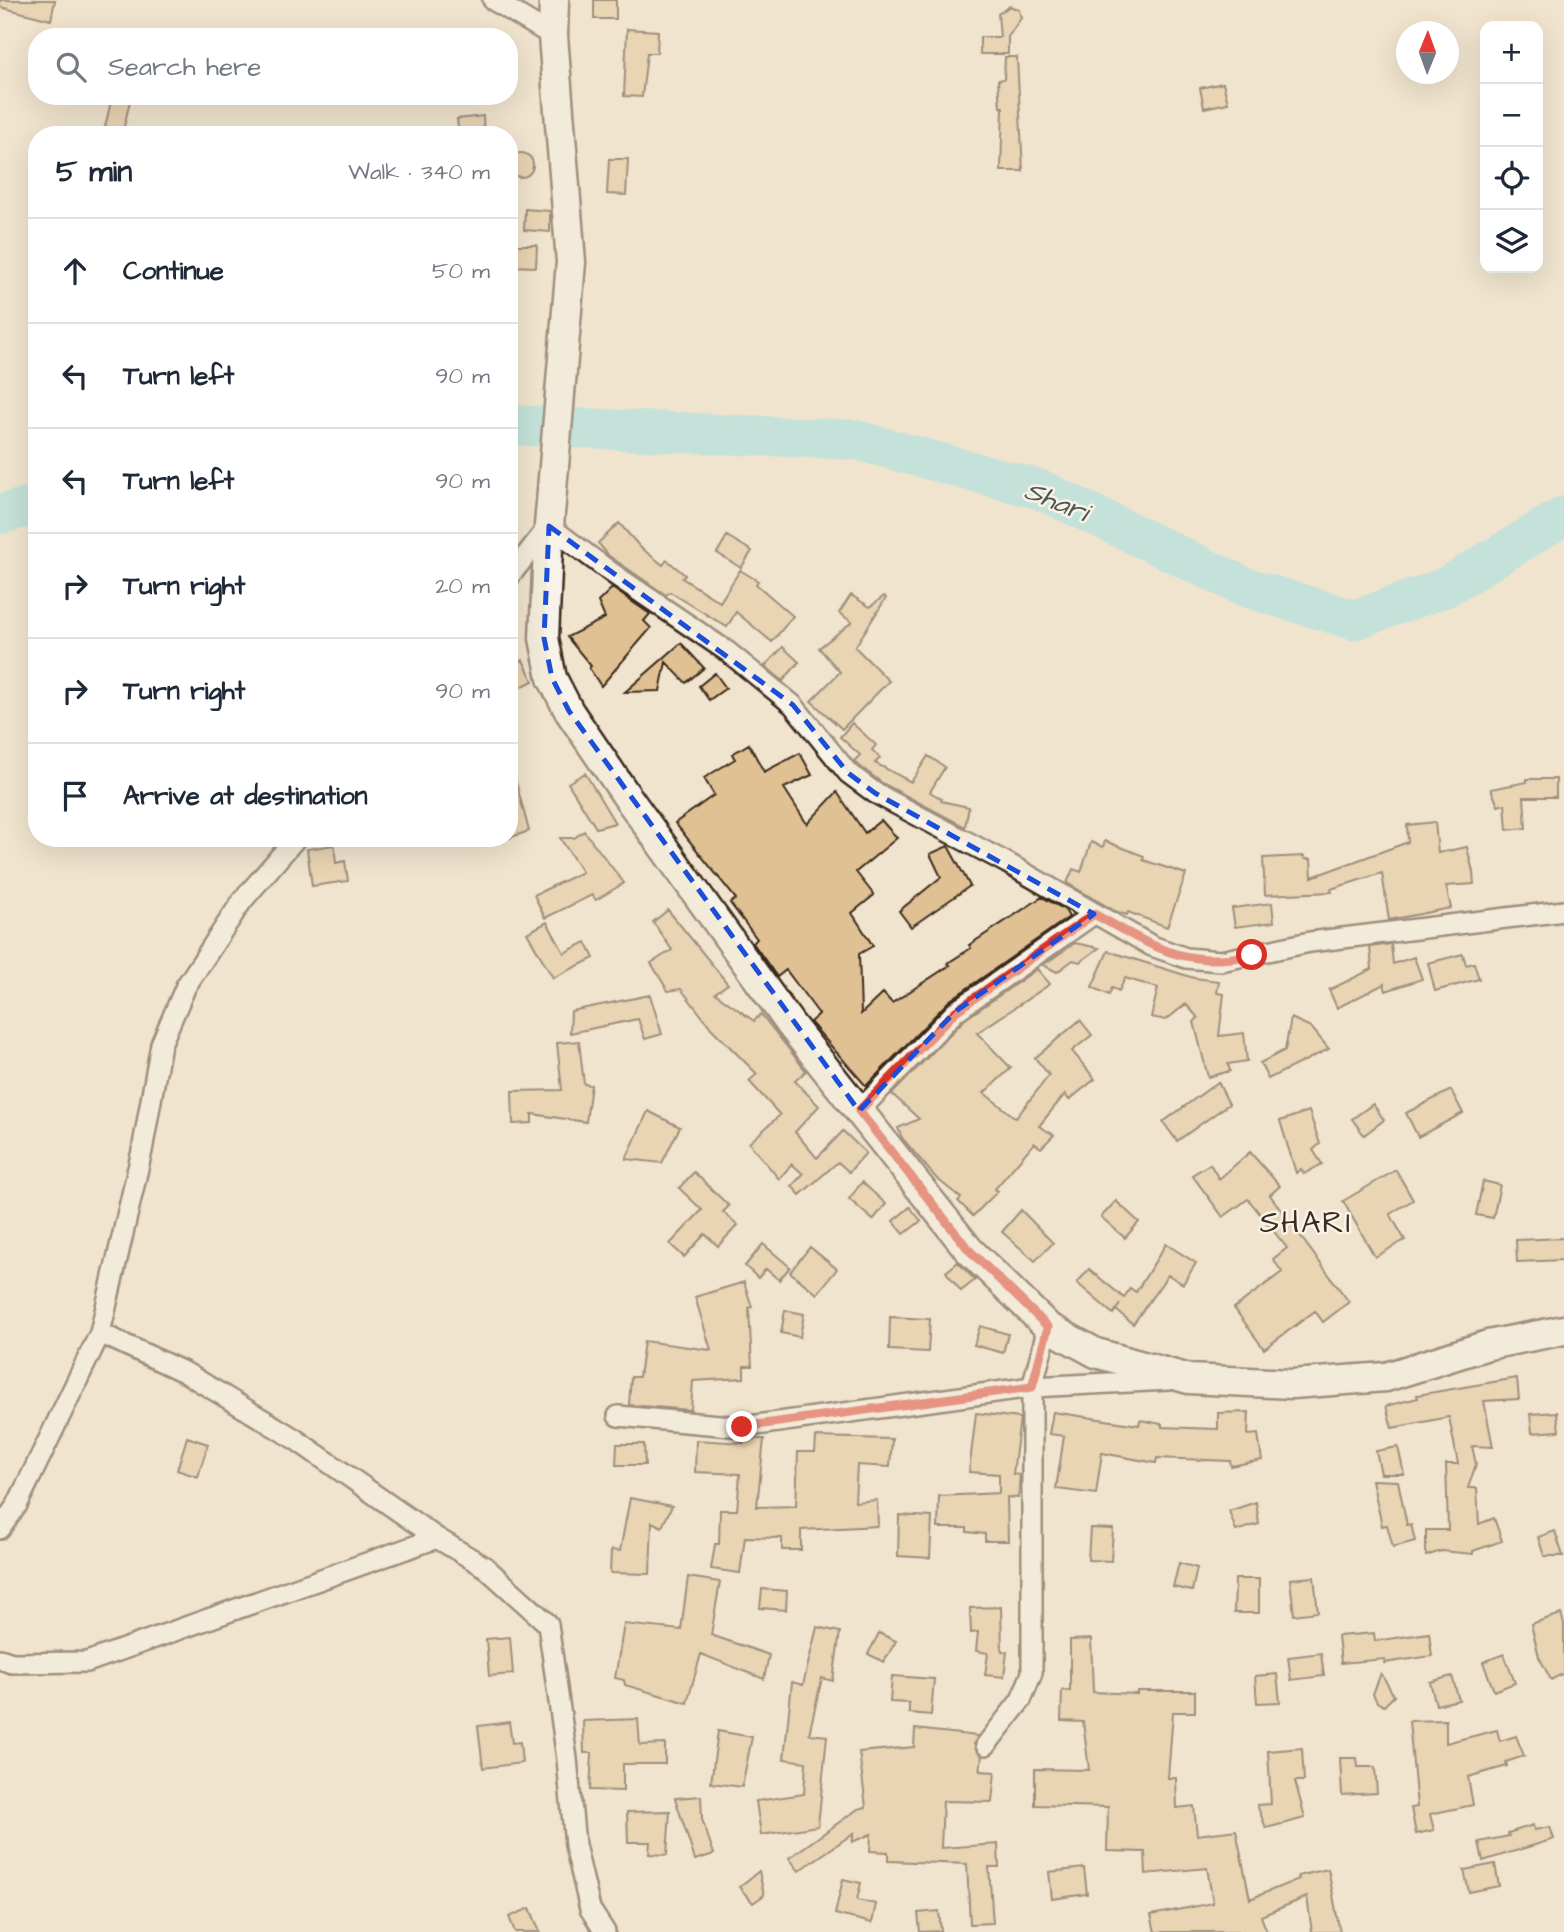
<!DOCTYPE html>
<meta charset="utf-8">
<style>
body{margin:0;font-family:"Architects Daughter",sans-serif;background:#f2f2f3;color:#1f2937}
.controls{position:absolute;right:21px;top:21px;display:grid;overflow:hidden;border-radius:14px;box-shadow:0 7px 28px #0002}
.controls button{width:63px;height:63px;display:grid;place-items:center;padding:0;border:0;border-bottom:2px solid #e0e1e3;background:#fff;color:#1f2937;font:35px sans-serif}
.compass{position:absolute;left:1396px;top:21px;width:63px;height:63px;border-radius:50%;background:#fff;box-shadow:0 7px 28px #0002;rotate:1deg}
.stop{position:absolute;width:21px;height:21px;margin:-16px;border:5px solid #d93025;border-radius:50%;background:#fff}
.stop.end{background:#d93025;border-color:#fff;box-shadow:0 2px 7px #0008}
.list{margin:0;padding:0;list-style:none}
h2{display:flex;justify-content:space-between;align-items:center;height:91px;margin:0;padding:0 28px;font-size:30px}
h2 small{font-size:23px;font-weight:400;color:#747a83}
.list li{display:grid;grid-template-columns:46px 1fr auto;gap:21px;align-items:center;box-sizing:border-box;height:105px;padding:0 28px;border-top:2px solid #e0e1e3}
.list b{display:block;font-size:26px;white-space:nowrap}
.list em{font-size:23px;font-style:normal;color:#747a83}
.icon{flex:none;width:38px;height:38px;fill:none;stroke:currentColor;stroke-width:2;stroke-linecap:round;stroke-linejoin:round}
.map{position:relative;flex:none;width:1564px;height:1932px;overflow:hidden}
.search{position:absolute;background:#fff;box-shadow:0 7px 28px #0002;left:28px;top:28px;width:490px;height:77px;display:flex;align-items:center;gap:18px;box-sizing:border-box;padding:0 24px;border-radius:28px;color:#747a83;font-size:26px}
.panel{position:absolute;background:#fff;box-shadow:0 7px 28px #0002;left:28px;top:126px;width:490px;height:721px;border-radius:28px}
.map>svg:first-child{display:block}
.lines{fill:none;stroke-linecap:round;stroke-linejoin:round}
.river{stroke:#8edfe7;stroke-width:40}
.building{fill:#dfc193;stroke:#3b2a1e;stroke-width:2}
.street-casing{stroke:#3b2a1e;stroke-width:24}
.secondary-casing{stroke:#3b2a1e;stroke-width:33}
.street{stroke:#f7f3e8;stroke-width:19}
.secondary{stroke:#f7f3e8;stroke-width:28}
.route{stroke:#d93025;stroke-width:9}
.marked{fill:none;stroke:#1d4ed8;stroke-width:5;stroke-dasharray:14 9;stroke-linejoin:round}
.labels{text-anchor:middle;stroke-width:5;stroke-linejoin:round;paint-order:stroke}
.water-label{font-size:28px;font-style:italic;fill:#505750;stroke:#f7f3e8}
.quarter-label{font-size:30px;letter-spacing:2px;fill:#3b2a1e;stroke:#f7f3e8}
</style>
<div class="map">
<svg width="1564" height="1932" viewBox="0 0 1564 1932">
<rect width="100%" height="100%" fill="#f0e4ce"/>
<filter id="ink" filterUnits="userSpaceOnUse"><feTurbulence type="fractalNoise" baseFrequency=".0143" numOctaves="2"/><feDisplacementMap in="SourceGraphic" scale="14" xChannelSelector="R" yChannelSelector="G"/><feConvolveMatrix kernelMatrix="1 2 1 2 8 2 1 2 1" color-interpolation-filters="sRGB"/></filter>
<g filter="url(#ink)">
<g class="lines">
<path class="river" d="M 509,425 L 856,440 L 1041,490 L 1245,587 L 1354,620 L 1444,588 L 1564,516
M 0,514 L 37,505"/>
</g>
<path class="building" d="M 0,0 L 55,0 L 51,20 L 0,7 Z
M 594,0 L 616,0 L 616,19 L 594,19 Z
M 1010,6 L 1019,10 L 1021,18 L 1008,37 L 1008,54 L 980,54 L 980,37 L 1000,37 L 998,14 Z
M 627,29 L 658,31 L 657,53 L 647,53 L 642,97 L 624,96 Z
M 1005,57 L 1017,57 L 1023,171 L 1001,171 L 1003,107 L 1000,107 L 998,80 L 1004,79 Z
M 1223,83 L 1228,103 L 1204,108 L 1200,88 Z
M 112,97 L 130,101 L 123,131 L 105,127 Z
M 483,116 L 484,135 L 459,135 L 457,119 Z
M509 165a12 12 0 1 1 24 0a12 12 0 1 1-24 0Z
M 609,159 L 628,159 L 626,195 L 607,194 Z
M 525,209 L 550,211 L 550,232 L 524,230 Z
M 509,245 L 537,245 L 536,267 L 509,266 Z
M 619,523 L 640,547 L 663,565 L 667,560 L 685,575 L 682,578 L 720,602 L 740,570 L 758,581 L 756,584 L 793,616 L 772,642 L 736,612 L 727,627 L 670,592 L 666,595 L 609,556 L 598,543 Z
M 727,536 L 752,551 L 741,568 L 717,553 Z
M 612,588 L 650,614 L 644,621 L 651,628 L 601,686 L 589,668 L 591,666 L 567,637 L 605,618 L 598,602 Z
M 851,595 L 870,607 L 884,596 L 886,598 L 855,647 L 889,681 L 842,729 L 811,701 L 840,672 L 819,648 L 852,622 L 839,613 Z
M 681,643 L 704,668 L 686,683 L 666,662 L 660,691 L 625,692 Z
M 783,647 L 799,662 L 783,681 L 765,666 Z
M 523,660 L 533,681 L 509,693 L 509,667 Z
M 715,673 L 726,688 L 709,700 L 699,686 Z
M 852,723 L 876,745 L 872,750 L 880,758 L 875,763 L 911,782 L 928,756 L 945,767 L 930,792 L 942,799 L 941,801 L 969,807 L 965,827 L 882,783 L 857,764 L 854,761 L 860,755 L 840,737 Z
M 749,744 L 764,772 L 800,753 L 812,775 L 784,788 L 807,824 L 837,792 L 865,833 L 881,820 L 897,838 L 856,872 L 874,895 L 852,913 L 873,946 L 859,954 L 861,1014 L 883,993 L 892,1003 L 950,965 L 948,963 L 971,948 L 969,945 L 1042,897 L 1065,910 L 1069,917 L 949,1001 L 866,1086 L 810,1022 L 819,1014 L 786,970 L 777,977 L 753,943 L 757,939 L 730,903 L 736,899 L 675,823 L 714,795 L 704,778 L 735,759 L 732,754 Z
M 585,773 L 615,823 L 596,828 L 568,783 Z
M 515,778 L 529,831 L 509,838 L 509,779 Z
M 1527,779 L 1556,779 L 1556,797 L 1524,797 L 1526,828 L 1507,830 L 1505,804 L 1498,806 L 1491,789 L 1527,782 Z
M 1435,822 L 1438,853 L 1467,847 L 1473,872 L 1474,884 L 1446,886 L 1451,908 L 1389,920 L 1382,873 L 1331,889 L 1332,892 L 1265,895 L 1263,858 L 1304,856 L 1305,859 L 1311,859 L 1312,877 L 1408,842 L 1407,825 Z
M 584,831 L 624,883 L 596,900 L 592,895 L 545,918 L 534,895 L 582,872 L 560,838 L 574,838 Z
M 1105,841 L 1144,856 L 1143,860 L 1186,874 L 1167,927 L 1128,912 L 1127,915 L 1115,911 L 1067,883 L 1073,869 L 1081,872 L 1091,842 L 1103,847 Z
M 334,845 L 336,863 L 345,861 L 348,881 L 312,886 L 307,849 Z
M 948,846 L 970,886 L 911,927 L 899,911 L 941,877 L 930,854 Z
M 1272,903 L 1274,922 L 1235,927 L 1232,908 Z
M 668,910 L 728,984 L 715,993 L 754,1021 L 761,1014 L 806,1071 L 795,1081 L 819,1106 L 795,1132 L 817,1158 L 843,1131 L 866,1153 L 849,1172 L 838,1162 L 800,1195 L 792,1186 L 803,1174 L 792,1164 L 779,1179 L 749,1143 L 780,1115 L 749,1081 L 757,1074 L 712,1029 L 681,989 L 668,991 L 651,963 L 672,950 L 653,922 Z
M 547,922 L 564,953 L 586,942 L 594,958 L 553,978 L 527,933 Z
M 1075,943 L 1099,948 L 1080,962 L 1073,960 L 1057,972 L 1043,965 Z
M 1391,944 L 1393,964 L 1414,957 L 1422,979 L 1386,991 L 1384,984 L 1337,1008 L 1329,990 L 1372,969 L 1370,947 Z
M 1108,951 L 1194,978 L 1219,981 L 1217,993 L 1224,994 L 1219,1036 L 1244,1033 L 1247,1061 L 1228,1064 L 1230,1071 L 1208,1077 L 1194,1022 L 1198,1018 L 1186,1004 L 1166,1020 L 1151,1017 L 1158,988 L 1125,978 L 1119,991 L 1112,988 L 1109,995 L 1092,987 Z
M 1463,954 L 1466,965 L 1474,963 L 1479,979 L 1435,991 L 1428,963 Z
M 1037,969 L 1050,984 L 977,1033 L 1011,1068 L 984,1093 L 1016,1118 L 1049,1075 L 1035,1058 L 1080,1020 L 1092,1035 L 1072,1051 L 1095,1079 L 1069,1100 L 1065,1094 L 1039,1126 L 1054,1135 L 1041,1148 L 1034,1143 L 995,1189 L 998,1191 L 973,1216 L 958,1201 L 961,1198 L 936,1178 L 902,1138 L 898,1128 L 919,1119 L 892,1094 L 964,1020 Z
M 650,995 L 662,1034 L 645,1039 L 638,1019 L 570,1033 L 571,1011 Z
M 1291,1018 L 1311,1027 L 1329,1049 L 1268,1079 L 1260,1063 L 1285,1050 Z
M 579,1041 L 584,1084 L 591,1085 L 586,1122 L 532,1114 L 532,1123 L 513,1124 L 512,1091 L 562,1090 L 557,1043 Z
M 1218,1082 L 1229,1104 L 1177,1141 L 1163,1122 Z
M 1451,1090 L 1463,1113 L 1418,1137 L 1406,1113 Z
M 1373,1104 L 1384,1120 L 1364,1135 L 1352,1119 Z
M 648,1111 L 680,1127 L 662,1163 L 626,1159 Z
M 1309,1111 L 1320,1144 L 1313,1150 L 1322,1164 L 1304,1174 L 1301,1169 L 1296,1173 L 1280,1121 Z
M 1250,1152 L 1280,1186 L 1270,1195 L 1349,1302 L 1323,1322 L 1315,1311 L 1264,1349 L 1234,1308 L 1282,1272 L 1273,1259 L 1287,1248 L 1248,1199 L 1223,1217 L 1192,1175 L 1210,1164 L 1219,1179 Z
M 1396,1170 L 1413,1200 L 1390,1214 L 1405,1240 L 1375,1257 L 1343,1201 Z
M 694,1172 L 729,1206 L 723,1212 L 738,1225 L 718,1246 L 705,1234 L 684,1257 L 670,1244 L 702,1210 L 679,1188 Z
M 1483,1181 L 1500,1185 L 1493,1218 L 1476,1215 Z
M 862,1182 L 886,1204 L 873,1220 L 849,1199 Z
M 1116,1201 L 1139,1222 L 1125,1238 L 1101,1217 Z
M 910,1207 L 921,1221 L 904,1234 L 893,1221 Z
M 1021,1210 L 1053,1243 L 1035,1261 L 1002,1232 Z
M 1564,1238 L 1564,1260 L 1517,1262 L 1516,1240 Z
M 763,1244 L 790,1267 L 779,1280 L 766,1269 L 758,1278 L 745,1266 Z
M 1166,1244 L 1196,1263 L 1183,1284 L 1168,1275 L 1133,1324 L 1116,1310 L 1120,1304 L 1113,1314 L 1077,1283 L 1089,1269 L 1124,1298 L 1130,1288 L 1136,1292 Z
M 810,1247 L 837,1269 L 817,1294 L 790,1272 Z
M 958,1262 L 975,1280 L 961,1291 L 946,1272 Z
M 744,1282 L 752,1307 L 749,1308 L 752,1366 L 744,1366 L 744,1378 L 693,1381 L 691,1410 L 629,1405 L 631,1377 L 639,1377 L 644,1341 L 711,1350 L 695,1297 Z
M 785,1310 L 804,1314 L 800,1337 L 781,1333 Z
M 890,1317 L 930,1319 L 928,1352 L 889,1350 Z
M 980,1326 L 1008,1334 L 1003,1353 L 974,1345 Z
M 1517,1378 L 1519,1399 L 1484,1401 L 1493,1447 L 1472,1446 L 1476,1464 L 1468,1488 L 1477,1488 L 1479,1524 L 1494,1518 L 1502,1541 L 1473,1551 L 1473,1554 L 1441,1551 L 1426,1556 L 1426,1530 L 1448,1530 L 1446,1464 L 1458,1464 L 1449,1417 L 1392,1428 L 1386,1406 L 1418,1398 L 1417,1395 Z
M 1053,1412 L 1139,1425 L 1140,1420 L 1162,1424 L 1162,1427 L 1218,1429 L 1218,1413 L 1249,1412 L 1248,1435 L 1258,1434 L 1262,1460 L 1231,1466 L 1230,1461 L 1157,1458 L 1156,1463 L 1102,1453 L 1096,1494 L 1056,1489 L 1064,1436 L 1049,1434 Z
M 1557,1412 L 1559,1431 L 1532,1433 L 1530,1414 Z
M 976,1413 L 1020,1418 L 1013,1474 L 1020,1475 L 1018,1498 L 1007,1497 L 1008,1541 L 985,1541 L 985,1534 L 967,1532 L 967,1528 L 938,1528 L 939,1496 L 999,1493 L 999,1474 L 969,1472 Z
M 187,1437 L 208,1444 L 198,1477 L 177,1470 Z
M 816,1437 L 892,1439 L 890,1467 L 857,1465 L 855,1502 L 877,1500 L 878,1526 L 801,1530 L 801,1550 L 782,1550 L 782,1538 L 745,1537 L 740,1573 L 711,1569 L 715,1544 L 719,1544 L 720,1510 L 737,1510 L 740,1474 L 695,1472 L 696,1440 L 743,1443 L 743,1439 L 764,1439 L 757,1507 L 796,1506 L 798,1452 L 815,1452 Z
M 617,1444 L 644,1444 L 645,1465 L 616,1465 Z
M 1398,1447 L 1404,1474 L 1381,1474 L 1376,1451 Z
M 1372,1480 L 1398,1481 L 1407,1525 L 1411,1524 L 1415,1541 L 1393,1547 L 1387,1525 L 1382,1526 Z
M 630,1498 L 672,1506 L 662,1527 L 652,1522 L 650,1574 L 610,1573 L 611,1550 L 620,1551 Z
M 1256,1502 L 1259,1524 L 1236,1531 L 1229,1511 Z
M 899,1515 L 932,1517 L 930,1558 L 898,1556 Z
M 1090,1528 L 1113,1529 L 1111,1561 L 1088,1560 Z
M 1555,1531 L 1563,1556 L 1544,1556 L 1538,1537 Z
M 1179,1563 L 1197,1568 L 1192,1591 L 1173,1587 Z
M 688,1577 L 720,1582 L 711,1635 L 769,1655 L 764,1679 L 701,1654 L 687,1703 L 625,1685 L 624,1680 L 615,1678 L 624,1624 L 681,1630 Z
M 1314,1577 L 1318,1612 L 1294,1615 L 1290,1579 Z
M 1235,1579 L 1259,1579 L 1259,1613 L 1234,1613 Z
M 762,1589 L 787,1591 L 786,1610 L 760,1608 Z
M 1001,1607 L 1002,1651 L 1007,1652 L 1004,1677 L 985,1675 L 988,1653 L 976,1651 L 978,1632 L 971,1633 L 970,1608 Z
M 1561,1614 L 1564,1624 L 1564,1673 L 1551,1680 L 1539,1657 L 1531,1624 Z
M 817,1627 L 840,1632 L 833,1681 L 822,1678 L 809,1734 L 827,1736 L 818,1826 L 761,1835 L 756,1801 L 804,1794 L 806,1762 L 784,1759 L 792,1682 L 803,1685 Z
M 879,1633 L 896,1641 L 884,1662 L 868,1654 Z
M 1374,1633 L 1375,1641 L 1429,1633 L 1432,1656 L 1384,1663 L 1385,1659 L 1341,1663 L 1338,1636 Z
M 510,1637 L 513,1674 L 489,1676 L 486,1639 Z
M 1091,1639 L 1093,1692 L 1137,1694 L 1137,1691 L 1195,1691 L 1195,1712 L 1173,1712 L 1168,1778 L 1176,1778 L 1177,1808 L 1194,1806 L 1197,1835 L 1236,1830 L 1250,1899 L 1299,1879 L 1298,1876 L 1328,1869 L 1340,1932 L 1312,1932 L 1307,1897 L 1261,1916 L 1267,1932 L 1155,1932 L 1151,1915 L 1213,1903 L 1207,1868 L 1146,1874 L 1145,1852 L 1107,1851 L 1108,1807 L 1035,1805 L 1035,1769 L 1089,1770 L 1083,1722 L 1061,1721 L 1062,1690 L 1070,1691 L 1070,1640 Z
M 1321,1653 L 1324,1676 L 1291,1680 L 1288,1657 Z
M 1504,1654 L 1515,1683 L 1494,1691 L 1483,1662 Z
M 1381,1673 L 1394,1696 L 1384,1706 L 1377,1702 L 1373,1694 Z
M 1277,1674 L 1280,1702 L 1257,1703 L 1255,1676 Z
M 892,1676 L 934,1679 L 931,1715 L 909,1713 L 909,1703 L 890,1702 Z
M 1452,1676 L 1459,1700 L 1436,1705 L 1430,1682 Z
M 638,1719 L 640,1745 L 665,1744 L 665,1764 L 623,1764 L 623,1791 L 590,1790 L 592,1753 L 584,1753 L 583,1721 Z
M 1446,1720 L 1446,1743 L 1497,1730 L 1500,1741 L 1516,1736 L 1524,1756 L 1506,1762 L 1507,1766 L 1468,1777 L 1473,1805 L 1430,1814 L 1434,1830 L 1416,1834 L 1411,1808 L 1417,1807 L 1409,1721 Z
M 509,1722 L 512,1743 L 520,1742 L 522,1763 L 483,1768 L 478,1726 Z
M 915,1729 L 978,1736 L 974,1744 L 982,1756 L 980,1771 L 995,1772 L 992,1802 L 943,1801 L 941,1848 L 998,1844 L 999,1867 L 989,1867 L 993,1923 L 970,1924 L 967,1864 L 888,1861 L 888,1852 L 870,1851 L 871,1834 L 852,1842 L 854,1833 L 799,1871 L 789,1858 L 858,1809 L 866,1807 L 859,1752 L 914,1747 Z
M 718,1731 L 752,1737 L 742,1787 L 711,1783 Z
M 1302,1748 L 1304,1781 L 1295,1781 L 1305,1818 L 1266,1828 L 1257,1805 L 1271,1804 L 1268,1751 Z
M 1340,1758 L 1357,1758 L 1358,1767 L 1375,1767 L 1377,1793 L 1342,1795 Z
M 701,1796 L 702,1819 L 714,1854 L 695,1860 L 675,1798 Z
M 670,1811 L 667,1855 L 649,1854 L 650,1842 L 628,1842 L 627,1812 Z
M 1533,1825 L 1534,1830 L 1550,1827 L 1554,1839 L 1483,1861 L 1479,1842 L 1509,1836 L 1508,1833 Z
M 1495,1864 L 1499,1886 L 1469,1892 L 1464,1870 Z
M 1084,1868 L 1087,1894 L 1052,1899 L 1049,1872 Z
M 759,1871 L 764,1895 L 753,1903 L 739,1887 Z
M 843,1879 L 861,1883 L 857,1900 L 876,1904 L 872,1923 L 835,1914 Z
M 530,1908 L 540,1932 L 515,1932 L 509,1917 Z
M 939,1911 L 941,1931 L 920,1932 L 918,1913 Z"/>
<g class="lines">
<defs>
<path id="street" d="M 493,0 L 553,36
M 509,577 L 549,526 L 612,573 L 728,652 L 793,705 L 848,773 L 875,793 L 1007,863 L 1152,946 L 1186,958 L 1221,961 L 1310,942 L 1564,911
M 859,1111 L 956,1011 L 1094,914
M 100,1333 L 186,1373 L 295,1439 L 437,1538 L 485,1567 L 548,1624 L 567,1759 L 575,1845 L 590,1909 L 605,1932
M 618,1416 L 742,1427 L 1032,1387 L 1048,1327
M 0,1529 L 17,1505 L 100,1333 L 142,1151 L 161,1044 L 186,986 L 242,901 L 296,838
M 0,1659 L 12,1663 L 87,1662 L 437,1538
M 986,1745 L 1021,1700 L 1032,1673 L 1032,1387 L 1169,1380"/>
<path id="secondary" d="M 554,0 L 553,36 L 571,262 L 549,526 L 544,638 L 552,678 L 569,711 L 626,795 L 791,1025 L 969,1250 L 1048,1327 L 1096,1353 L 1189,1379 L 1292,1384 L 1386,1377 L 1488,1345 L 1564,1330"/>
</defs>
<use href="#street" class="street-casing"/>
<use href="#secondary" class="secondary-casing"/>
<use href="#street" class="street"/>
<use href="#secondary" class="secondary"/>
</g>
</g>
<g class="lines" filter="url(#ink)">
<path class="route" d="M 742,1427 L 1032,1387 L 1048,1327 L 969,1250 L 859,1111 L 956,1011 L 1094,914 C 1152,946 1184,969 1252,955"/>
</g>
<path d="M0 0H1564V1932H0ZM 549,526 L 793,705 L 848,773 L 875,793 L 1094,914 L 956,1011 L 859,1111 L 569,711 L 552,678 L 544,638 Z" fill="#f0e4ce" fill-opacity=".55" fill-rule="evenodd"/>
<path class="marked" d="M 549,526 L 793,705 L 848,773 L 875,793 L 1094,914 L 956,1011 L 859,1111 L 569,711 L 552,678 L 544,638 Z"/>
<g class="labels">
<g class="water-label">
<text transform="translate(1057 500) rotate(22)" y="10">Shari</text>
</g>
<g class="quarter-label">
<text x="1306" y="1232">SHARI</text>
</g>
</g>
</svg>
<div class="controls">
<button>+</button>
<button>−</button>
<button><svg class="icon" aria-label="locate" viewBox="0 0 24 24"><circle cx="12" cy="12" r="6"/><path d="M12 2v4M12 18v4M2 12h4M18 12h4"/></svg></button>
<button><svg class="icon" aria-label="layers" viewBox="0 0 24 24"><path d="M12 4l9 5-9 5-9-5zM3 14l9 5 9-5"/></svg></button>
</div>
<svg class="compass" viewBox="-18 -18 36 36"><path d="M0-13l5 13h-10z" fill="#e53935"/><path d="M0 13l5-13h-10z" fill="#747a83"/></svg>
<div class="stop" style="left:1252px;top:955px"></div>
<div class="stop end" style="left:742px;top:1427px"></div>
<div class="search"><svg class="icon" aria-label="search" viewBox="0 0 24 24"><circle cx="10" cy="10" r="6"/><path d="M15 15l6 6"/></svg>Search here</div>
<section class="panel">
<h2>5 min<small>Walk · 340 m</small></h2>
<ul class="list">
<li><svg class="icon" aria-label="ahead" viewBox="0 0 24 24"><path d="M12 20V5M6 11l6-6 6 6"/></svg><div><b>Continue</b></div><em>50 m</em></li>
<li><svg class="icon" aria-label="left" viewBox="0 0 24 24"><path d="M17 20v-9H6M10 6l-5 5 5 5"/></svg><div><b>Turn left</b></div><em>90 m</em></li>
<li><svg class="icon" aria-label="left" viewBox="0 0 24 24"><path d="M17 20v-9H6M10 6l-5 5 5 5"/></svg><div><b>Turn left</b></div><em>90 m</em></li>
<li><svg class="icon" aria-label="right" viewBox="0 0 24 24"><path d="M7 20v-9h11M14 6l5 5-5 5"/></svg><div><b>Turn right</b></div><em>20 m</em></li>
<li><svg class="icon" aria-label="right" viewBox="0 0 24 24"><path d="M7 20v-9h11M14 6l5 5-5 5"/></svg><div><b>Turn right</b></div><em>90 m</em></li>
<li><svg class="icon" aria-label="arrive" viewBox="0 0 24 24"><path d="M6 21V4h12l-3 4 3 4H6"/></svg><div><b>Arrive at destination</b></div></li>
</ul>
</section>
</div>
